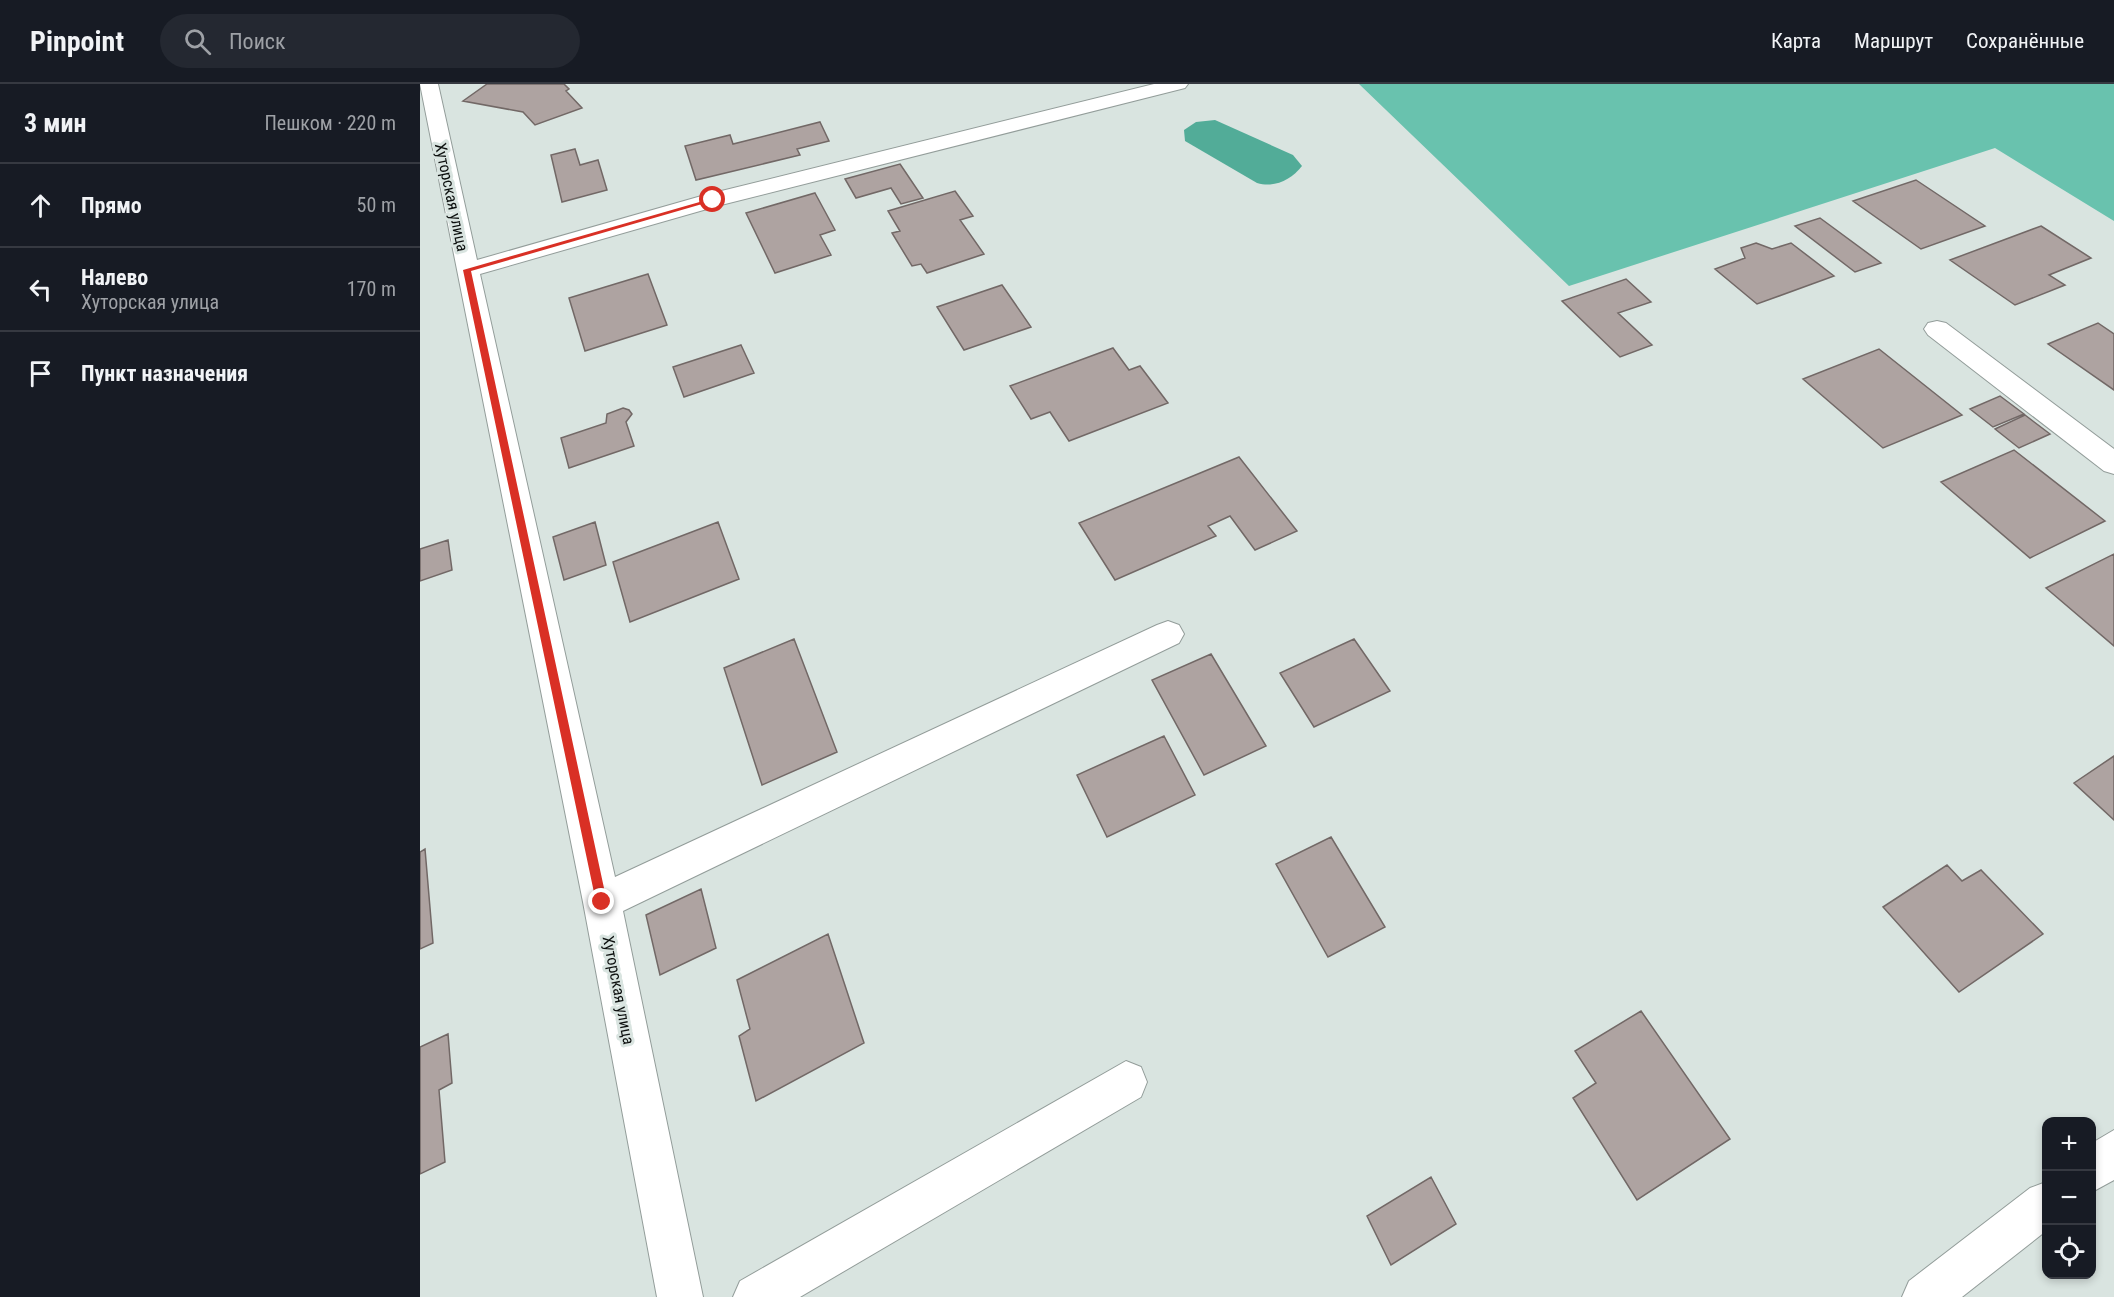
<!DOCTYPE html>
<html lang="ru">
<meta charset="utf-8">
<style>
body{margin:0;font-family:"Roboto Condensed",sans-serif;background:#242831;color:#f1f3f6}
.controls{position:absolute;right:18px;bottom:18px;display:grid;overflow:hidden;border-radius:12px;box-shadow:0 3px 9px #0003}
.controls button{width:54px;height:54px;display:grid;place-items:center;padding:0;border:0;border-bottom:2px solid #363941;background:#171b24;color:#f1f3f6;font:30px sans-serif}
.stop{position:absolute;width:18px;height:18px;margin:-14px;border:4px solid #d93025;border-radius:50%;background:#fff}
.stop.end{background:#d93025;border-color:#fff;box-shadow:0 2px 6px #0008}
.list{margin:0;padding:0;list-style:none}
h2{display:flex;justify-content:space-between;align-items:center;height:78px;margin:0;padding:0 24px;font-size:26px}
h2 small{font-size:20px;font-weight:400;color:#9ea1a6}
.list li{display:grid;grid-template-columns:39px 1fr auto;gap:18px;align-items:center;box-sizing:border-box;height:84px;padding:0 24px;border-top:2px solid #363941}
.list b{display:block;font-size:22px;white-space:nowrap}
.list p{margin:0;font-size:20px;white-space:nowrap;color:#9ea1a6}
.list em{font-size:20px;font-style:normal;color:#9ea1a6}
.icon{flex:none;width:33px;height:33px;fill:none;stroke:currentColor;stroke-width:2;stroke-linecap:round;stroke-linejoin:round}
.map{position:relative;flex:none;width:1694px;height:1213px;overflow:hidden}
header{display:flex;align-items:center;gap:36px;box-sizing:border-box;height:84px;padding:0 30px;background:#171b24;border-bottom:2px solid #363941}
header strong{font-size:28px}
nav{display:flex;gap:33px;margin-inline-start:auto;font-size:21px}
.search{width:420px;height:54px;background:#242831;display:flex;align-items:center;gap:15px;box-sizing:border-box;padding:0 21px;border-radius:33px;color:#9ea1a6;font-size:22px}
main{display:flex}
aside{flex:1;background:#171b24}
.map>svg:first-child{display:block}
.forest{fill:#69c2ae}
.water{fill:#52ac98}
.building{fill:#aea3a1;stroke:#726866;stroke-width:1.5}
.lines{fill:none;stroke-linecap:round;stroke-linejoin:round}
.minor-casing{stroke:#939d9a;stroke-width:2}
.minor{fill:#fff;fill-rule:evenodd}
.route{fill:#d93025}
.labels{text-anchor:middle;stroke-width:6;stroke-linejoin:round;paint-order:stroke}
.street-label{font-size:16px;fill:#0c0f0e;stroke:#d9e4e0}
</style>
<header>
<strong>Pinpoint</strong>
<div class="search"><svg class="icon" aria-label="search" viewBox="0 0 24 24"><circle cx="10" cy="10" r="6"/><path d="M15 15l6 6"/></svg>Поиск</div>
<nav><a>Карта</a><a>Маршрут</a><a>Сохранённые</a></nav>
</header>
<main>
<aside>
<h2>3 мин<small>Пешком · 220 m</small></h2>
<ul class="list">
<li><svg class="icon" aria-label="ahead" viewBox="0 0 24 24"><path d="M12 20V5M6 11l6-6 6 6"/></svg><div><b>Прямо</b></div><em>50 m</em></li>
<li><svg class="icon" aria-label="left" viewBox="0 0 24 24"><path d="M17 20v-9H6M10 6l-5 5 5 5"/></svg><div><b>Налево</b><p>Хуторская улица</p></div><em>170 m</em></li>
<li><svg class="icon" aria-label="arrive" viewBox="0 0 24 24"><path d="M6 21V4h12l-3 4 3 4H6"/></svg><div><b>Пункт назначения</b></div></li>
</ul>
</aside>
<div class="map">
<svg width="1694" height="1213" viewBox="0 0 1694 1213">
<rect width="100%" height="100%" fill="#d9e4e0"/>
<path class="forest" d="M 939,0 L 1694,0 L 1694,137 L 1575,64 L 1149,202 Z"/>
<path class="water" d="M 795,36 L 873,71 L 882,82 C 871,96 855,104 837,99 L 765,57 L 764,46 L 776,38 Z"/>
<path class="building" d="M 67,0 L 144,0 L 149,5 L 146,7 L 162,24 L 115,41 L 103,28 L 43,17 Z
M 400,38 L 409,57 L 377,65 L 380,71 L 276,96 L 265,62 L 310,51 L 313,60 Z
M 155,65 L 160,81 L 178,76 L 187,106 L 142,118 L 131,71 Z
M 480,80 L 503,114 L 481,120 L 471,104 L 436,114 L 425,95 Z
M 1496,96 L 1565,142 L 1501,165 L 1433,117 Z
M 535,107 L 553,132 L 540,136 L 564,170 L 507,189 L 501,180 L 492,182 L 472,149 L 480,147 L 468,127 Z
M 395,109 L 415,146 L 400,151 L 411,171 L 355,189 L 326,129 Z
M 1400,134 L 1461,179 L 1435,188 L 1375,142 Z
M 1621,142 L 1671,174 L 1629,191 L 1645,201 L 1595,221 L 1530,176 Z
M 1336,159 L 1352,165 L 1371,159 L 1414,192 L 1337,220 L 1295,185 L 1325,174 L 1321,164 Z
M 228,190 L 247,241 L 165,267 L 149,214 Z
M 1206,195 L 1231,218 L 1198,229 L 1232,261 L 1200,273 L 1142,217 Z
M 582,201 L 611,243 L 544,266 L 517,223 Z
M 1678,239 L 1694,250 L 1694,306 L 1628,260 Z
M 321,261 L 334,289 L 264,313 L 253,283 Z
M 693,264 L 709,286 L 720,282 L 748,319 L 649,357 L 630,328 L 611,335 L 590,302 Z
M 1459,265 L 1542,331 L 1463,364 L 1383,295 Z
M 1580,312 L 1604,330 L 1573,343 L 1550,325 Z
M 203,324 L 209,326 L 212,330 L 206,338 L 214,362 L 149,384 L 141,354 L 186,339 L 187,330 Z
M 1605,331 L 1630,350 L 1599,364 L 1575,345 Z
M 1594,366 L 1685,437 L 1610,474 L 1521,398 Z
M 819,373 L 877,447 L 835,466 L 810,432 L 788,442 L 796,452 L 695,496 L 659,439 Z
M 175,438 L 186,481 L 144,496 L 133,453 Z
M 298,438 L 319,495 L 210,538 L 193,478 Z
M 28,456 L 32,486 L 0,497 L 0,465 Z
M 1694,470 L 1694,562 L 1626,504 Z
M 374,555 L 417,668 L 342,701 L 304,584 Z
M 934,555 L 970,607 L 894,643 L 860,589 Z
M 791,570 L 846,662 L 784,691 L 732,596 Z
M 744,652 L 775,711 L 687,753 L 657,691 Z
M 1694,672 L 1694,736 L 1654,699 Z
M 911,753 L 965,843 L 908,873 L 856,780 Z
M 5,765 L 13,859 L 0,865 L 0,768 Z
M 1527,781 L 1542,797 L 1561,786 L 1623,850 L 1539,908 L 1463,823 Z
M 281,805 L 296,864 L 240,891 L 226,831 Z
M 408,850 L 444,959 L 336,1017 L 319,952 L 330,945 L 317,896 Z
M 1221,927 L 1310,1055 L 1217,1116 L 1153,1014 L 1176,999 L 1155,967 Z
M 28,950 L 32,999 L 19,1006 L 25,1078 L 0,1090 L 0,963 Z
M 1011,1093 L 1036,1140 L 971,1181 L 947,1132 Z"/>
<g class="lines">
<defs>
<path id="minor" d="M 0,0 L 18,0 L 57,176 L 285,111 L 734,0 L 768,0 L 765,4 L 301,121 L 60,190 L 195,793 L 737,541 L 748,537 L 759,541 L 764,550 L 759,559 L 203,827 L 283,1213 L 237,1213 L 163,818 Z
M 1517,237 L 1526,239 L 1694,365 L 1694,390 L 1684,387 L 1508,251 L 1504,245 L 1508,239 Z
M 706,977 L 721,983 L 727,998 L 721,1013 L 380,1213 L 313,1213 L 320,1197 Z
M 1694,1046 L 1694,1096 L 1672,1108 L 1672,1059 Z
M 1626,1098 L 1626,1147 L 1542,1213 L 1482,1213 L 1489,1197 L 1610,1104 Z"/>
</defs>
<use href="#minor" class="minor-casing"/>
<use href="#minor" class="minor"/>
</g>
<path class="route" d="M 290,115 L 296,116 L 51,187 L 187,818 L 182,824 L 176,818 L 43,186 Z"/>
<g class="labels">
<g class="street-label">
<text transform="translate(32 113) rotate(78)" y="6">Хуторская улица</text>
<text transform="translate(199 906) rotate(79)" y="6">Хуторская улица</text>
</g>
</g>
</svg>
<div class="controls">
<button>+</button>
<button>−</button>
<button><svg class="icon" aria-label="locate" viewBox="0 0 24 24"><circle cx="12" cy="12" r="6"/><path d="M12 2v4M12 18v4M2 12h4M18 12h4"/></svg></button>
</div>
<div class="stop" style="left:293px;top:116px"></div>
<div class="stop end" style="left:182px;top:818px"></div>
</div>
</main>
